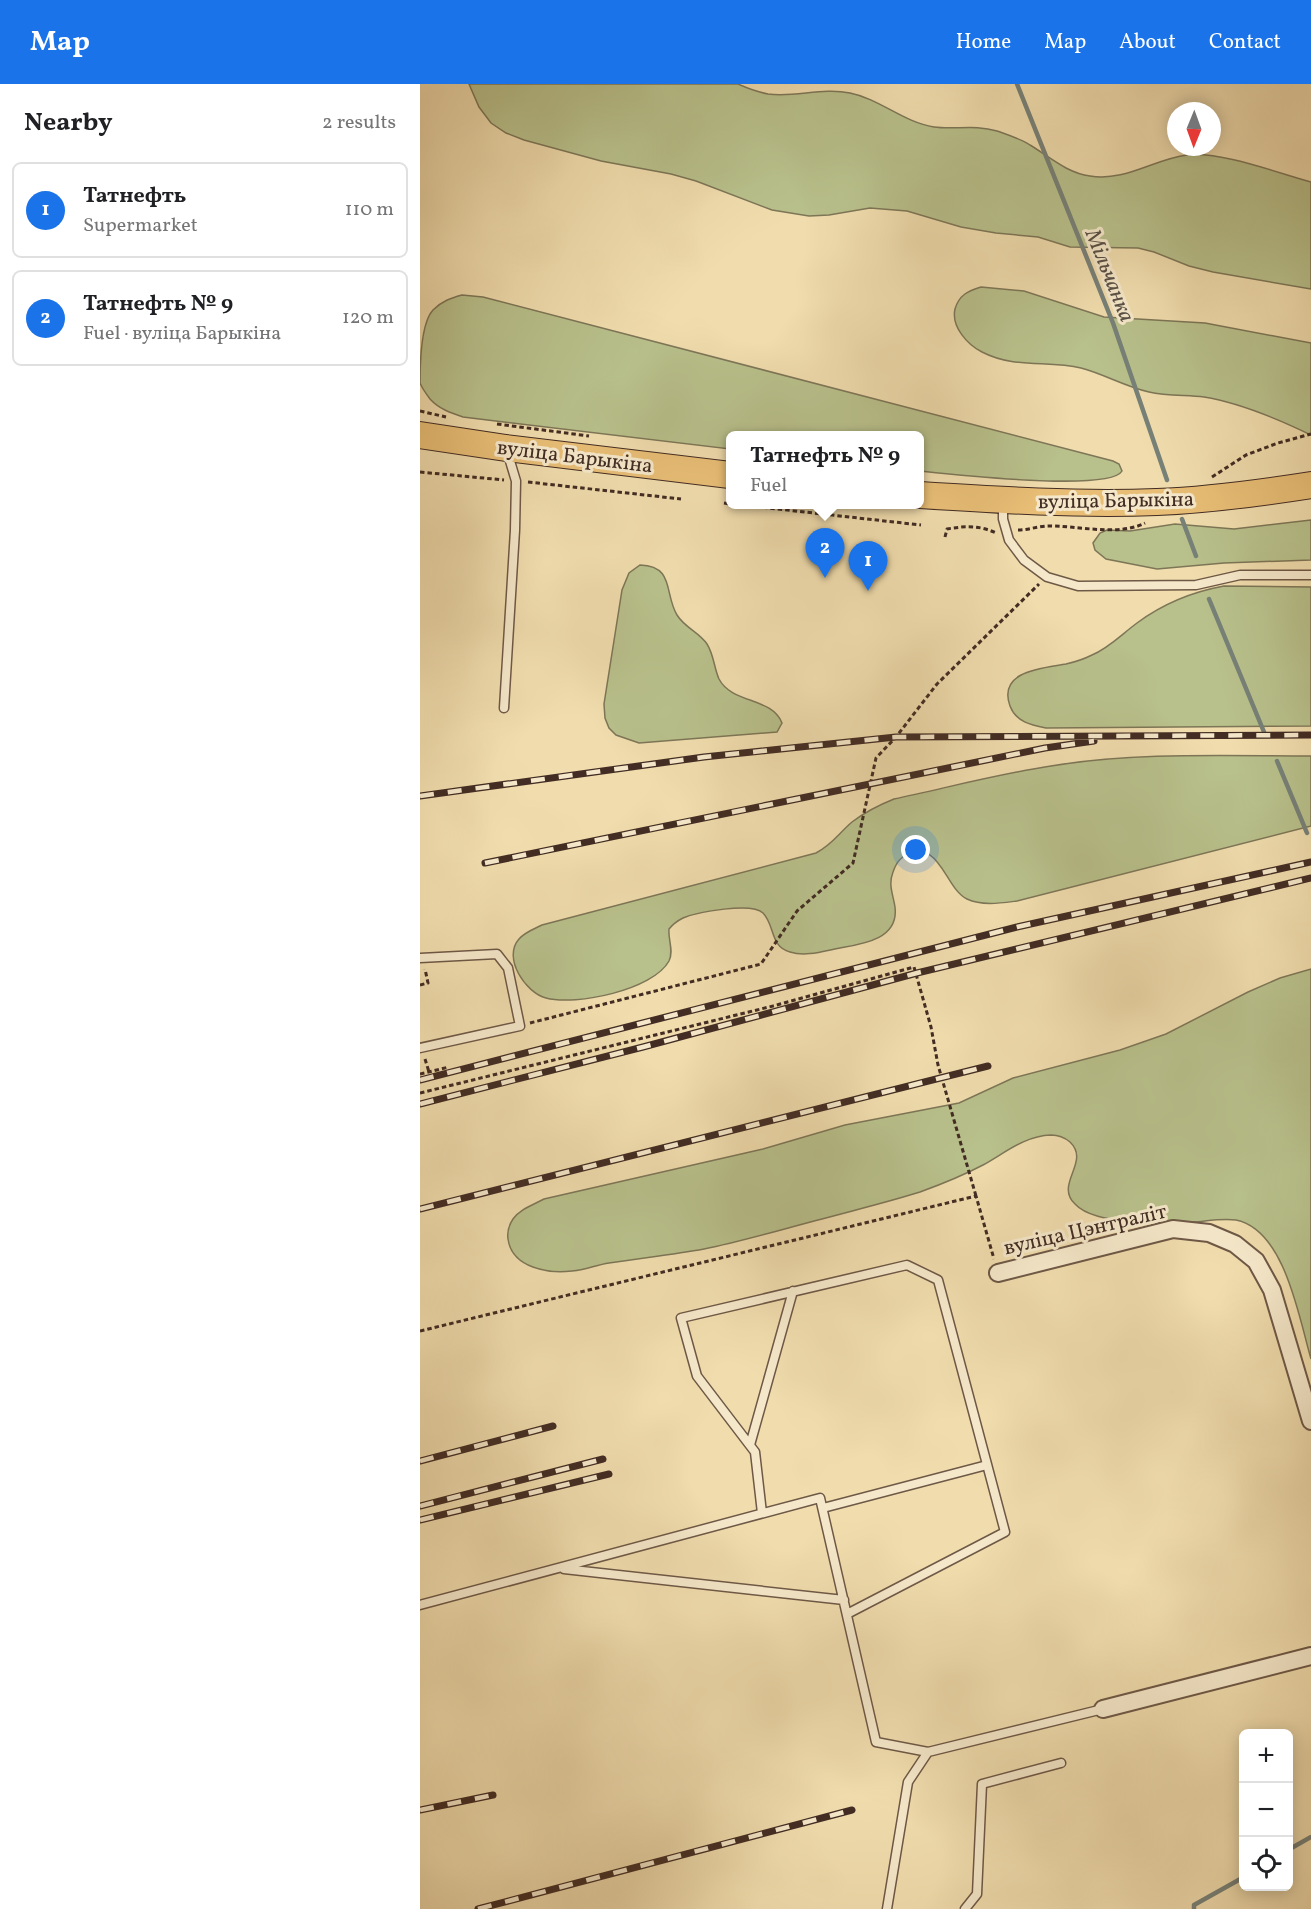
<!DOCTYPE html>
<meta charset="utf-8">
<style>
body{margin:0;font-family:Vollkorn,serif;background:#f6f6f6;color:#202124}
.controls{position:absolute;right:18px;bottom:18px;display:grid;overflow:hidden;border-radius:9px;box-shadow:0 3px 15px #0003}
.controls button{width:54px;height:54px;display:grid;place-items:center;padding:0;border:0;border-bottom:2px solid #e0e0e0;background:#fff;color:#202124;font:30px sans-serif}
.compass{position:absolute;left:747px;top:18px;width:54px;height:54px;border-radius:50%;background:#fff;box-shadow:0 3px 15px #0003;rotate:181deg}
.you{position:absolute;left:496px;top:766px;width:21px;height:21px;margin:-15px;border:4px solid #fff;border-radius:50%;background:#1a73e8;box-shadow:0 0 0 9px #1a73e833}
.badge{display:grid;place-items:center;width:39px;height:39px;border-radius:50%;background:#1a73e8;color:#fff;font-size:20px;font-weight:700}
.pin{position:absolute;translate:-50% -50px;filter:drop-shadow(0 2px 3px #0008)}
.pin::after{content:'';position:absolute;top:32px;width:21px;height:18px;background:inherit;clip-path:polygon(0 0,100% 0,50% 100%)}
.popup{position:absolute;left:306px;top:347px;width:198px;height:78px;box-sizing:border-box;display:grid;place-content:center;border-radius:9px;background:#fff;filter:drop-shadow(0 2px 4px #0005);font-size:20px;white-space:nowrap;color:#757577}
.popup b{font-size:22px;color:#202124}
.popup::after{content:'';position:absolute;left:50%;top:100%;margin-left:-12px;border:12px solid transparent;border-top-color:#fff}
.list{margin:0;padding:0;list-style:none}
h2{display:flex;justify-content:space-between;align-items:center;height:78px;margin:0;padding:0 24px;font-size:26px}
h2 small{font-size:20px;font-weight:400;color:#757577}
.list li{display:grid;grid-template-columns:39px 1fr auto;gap:18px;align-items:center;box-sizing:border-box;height:96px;margin:0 12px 12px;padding:0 12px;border:2px solid #e0e0e0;border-radius:9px}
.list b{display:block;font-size:22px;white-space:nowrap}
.list p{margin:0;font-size:20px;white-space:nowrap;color:#757577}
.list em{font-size:20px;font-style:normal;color:#757577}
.icon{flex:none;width:33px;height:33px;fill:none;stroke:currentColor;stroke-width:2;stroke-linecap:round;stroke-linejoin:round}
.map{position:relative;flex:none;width:891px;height:1825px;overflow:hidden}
header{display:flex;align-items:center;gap:36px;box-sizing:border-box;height:84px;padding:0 30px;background:#1a73e8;color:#fff}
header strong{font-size:28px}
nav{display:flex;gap:33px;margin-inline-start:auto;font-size:21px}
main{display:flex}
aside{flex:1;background:#fff}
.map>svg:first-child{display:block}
.green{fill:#b8c08b;stroke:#7d7657;stroke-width:1.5}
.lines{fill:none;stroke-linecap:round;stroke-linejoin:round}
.stream{stroke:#778178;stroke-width:4.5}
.service-casing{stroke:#6e5846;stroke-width:11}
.minor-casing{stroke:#6e5846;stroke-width:20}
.primary-casing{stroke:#422c23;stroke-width:28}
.path{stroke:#422c23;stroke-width:3;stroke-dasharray:4.5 3;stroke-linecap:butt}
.service{stroke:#f5e8ca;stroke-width:8}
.minor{stroke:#f5e8ca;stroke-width:16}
.primary{stroke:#e8be76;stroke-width:26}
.rail-casing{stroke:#422c23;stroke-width:7}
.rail{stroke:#f5e8ca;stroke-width:4.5;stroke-dasharray:14;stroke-linecap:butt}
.labels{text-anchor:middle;stroke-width:6;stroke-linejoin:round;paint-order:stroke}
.street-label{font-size:21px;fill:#422c23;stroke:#f5e8ca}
.water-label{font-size:22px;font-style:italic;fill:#585046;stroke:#f5e8ca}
</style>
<header>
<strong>Map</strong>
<nav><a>Home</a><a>Map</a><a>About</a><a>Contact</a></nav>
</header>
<main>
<aside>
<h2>Nearby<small>2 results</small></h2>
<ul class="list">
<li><span class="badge">1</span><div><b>Татнефть</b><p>Supermarket</p></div><em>110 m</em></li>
<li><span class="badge">2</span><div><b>Татнефть № 9</b><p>Fuel · вуліца Барыкіна</p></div><em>120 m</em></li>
</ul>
</aside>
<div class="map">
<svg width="891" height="1825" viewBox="0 0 891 1825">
<rect width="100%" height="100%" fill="#f0dcad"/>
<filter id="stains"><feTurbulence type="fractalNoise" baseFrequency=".00333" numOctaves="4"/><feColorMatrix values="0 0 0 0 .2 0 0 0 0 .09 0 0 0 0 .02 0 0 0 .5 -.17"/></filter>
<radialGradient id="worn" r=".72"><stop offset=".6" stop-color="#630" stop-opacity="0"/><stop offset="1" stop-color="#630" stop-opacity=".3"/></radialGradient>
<path class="green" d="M 49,0 L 318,0 C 327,4 338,8 348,10 C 375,14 402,3 430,9 C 460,15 483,38 514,43 C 534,46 555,40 577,47 C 588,51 601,55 610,61 C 630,73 647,89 670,92 C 705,98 734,75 767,71 C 800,67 858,89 891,98 L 891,205 L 793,188 L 769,182 L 734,168 L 718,164 L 650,163 L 618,153 L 576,149 L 541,143 L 487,127 L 450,124 L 409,131 L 389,132 L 352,126 L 276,97 L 251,90 L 181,77 L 104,56 L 86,49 L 71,39 L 59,23 Z
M 561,203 L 604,207 L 684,233 L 785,239 L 891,259 L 891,351 C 858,335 821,319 784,313 C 766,311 747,312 729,308 C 706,303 684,290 661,284 C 627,276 595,285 562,268 C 548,261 531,243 535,225 C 539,211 548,207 561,203 Z
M 42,211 L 63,213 L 693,377 L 699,380 L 702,387 C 690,408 528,390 500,387 L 500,352 L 310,352 L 310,365 L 43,333 C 31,329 19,325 10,315 C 7,311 2,304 0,299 C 0,281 1,239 13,226 C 22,217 31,214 42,211 Z
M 891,436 L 891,476 L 804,479 L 737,485 L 686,475 L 675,466 L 673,459 L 680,449 L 687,446 L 710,447 L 755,440 L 814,445 Z
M 220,481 C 255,482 244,510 257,531 C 265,544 279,548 287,560 C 294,571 294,584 299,595 C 312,620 352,613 362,639 L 357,648 L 219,659 L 196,651 L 189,644 L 185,634 L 184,620 L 202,506 L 209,489 Z
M 804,502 L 891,503 L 891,642 L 626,644 C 611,641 596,638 590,622 C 577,586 625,584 646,580 C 655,578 664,575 672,571 C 689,564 702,550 717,539 C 744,519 771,508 804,502 Z
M 891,672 L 891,742 L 597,817 C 581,819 562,822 547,815 C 524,804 520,751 483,773 C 477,777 475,782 473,788 C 468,801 473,810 475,823 C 479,855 443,860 420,864 C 404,867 386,873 370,868 C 350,863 355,841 343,829 C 332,818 277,828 263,834 C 257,837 253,840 249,845 C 248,856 254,867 249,877 C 233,906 156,922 126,914 C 106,909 82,874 99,855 C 105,848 114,845 122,841 L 396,769 C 413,760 418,750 432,738 C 445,728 459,721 474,715 C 526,704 578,690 631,682 C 716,668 805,672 891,672 Z
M 891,885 L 891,1275 C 879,1234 865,1146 816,1136 C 802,1134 787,1137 774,1138 C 750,1139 728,1139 704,1137 C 689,1135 666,1132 655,1120 C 634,1100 671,1078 650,1058 C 644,1053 638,1051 631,1051 C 604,1052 585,1069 563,1081 C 542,1092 522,1100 500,1108 C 468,1118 435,1126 402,1135 C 363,1145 324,1157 284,1165 C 252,1171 220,1174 189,1179 C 176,1181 165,1186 152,1187 C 129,1190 92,1184 88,1155 C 87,1148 89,1141 93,1135 C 100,1125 113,1121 124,1115 L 343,1065 L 425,1041 L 539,1019 L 593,994 L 700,966 L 746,950 L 828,908 L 860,894 Z"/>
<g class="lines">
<path class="stream" d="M 597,0 L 693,239 L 747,396
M 762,435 L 776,472
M 789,515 L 844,648
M 857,677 L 887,749
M 868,1766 L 891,1753
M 774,1825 L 774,1821 L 824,1793"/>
<defs>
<path id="service" d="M 583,417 L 583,435 L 589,456 L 604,476 L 627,493 L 658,502 L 776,501 L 820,491 L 891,491
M 84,624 L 95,446 L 96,397 L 87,367
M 0,874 L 77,870 L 88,884 L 100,942 L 0,964
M 330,1361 L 373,1207
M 403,1424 L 567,1381
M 342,1429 L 335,1368 L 277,1292 L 261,1234 L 487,1181 L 518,1196 L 585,1448 L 427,1530
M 144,1485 L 424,1516
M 0,1521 L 400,1414 L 456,1658 L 508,1668
M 467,1825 L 488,1698 L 508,1668 L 683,1625
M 545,1825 L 557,1810 L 562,1700 L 641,1679"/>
<path id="minor" d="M 578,1189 L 753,1145 L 789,1149 L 815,1160 L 836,1177 L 852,1206 L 891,1337
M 683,1625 L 891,1572"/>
<path id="primary" d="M 0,351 L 86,364 L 310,391
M 500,411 C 578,416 658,421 737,418 C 788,416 840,409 891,401"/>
</defs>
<use href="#service" class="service-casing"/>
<use href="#minor" class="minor-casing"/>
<use href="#primary" class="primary-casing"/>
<path class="path" d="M 0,327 L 26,333
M 77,340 L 169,352
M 0,388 L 84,396
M 792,393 L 826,371 L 858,359 L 891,350
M 108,398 L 261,415
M 304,419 L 310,420
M 313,420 L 501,441
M 598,446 C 607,446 616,443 626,442 C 655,441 698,453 725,439
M 525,453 L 527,445 C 545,442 559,441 576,449
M 0,901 L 8,899 L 5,885
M 110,939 L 341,880 L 377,827 L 433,779 L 456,674 L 476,653 L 517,600 L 619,500
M 5,975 L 9,988
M 0,990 L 29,983
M 0,1009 L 353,922 L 494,883 L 511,943 L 518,981 L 556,1112
M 0,1247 L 556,1112 L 574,1175"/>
<use href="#service" class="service"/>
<use href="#minor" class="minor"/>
<use href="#primary" class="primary"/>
<defs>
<path id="rail" d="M 0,712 L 284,673 L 476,653 L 891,651
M 65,779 L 625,664 L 674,657
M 0,996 L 597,843 L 891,778
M 0,1020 L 223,963 L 497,889 L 891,794
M 0,1125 L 568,982
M 0,1377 L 133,1342
M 0,1422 L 183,1375
M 0,1436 L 189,1390
M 0,1726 L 73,1711
M 58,1825 L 432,1726"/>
</defs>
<use href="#rail" class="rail-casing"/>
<use href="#rail" class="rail"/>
</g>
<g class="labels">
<g class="street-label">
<text transform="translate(155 372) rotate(7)" y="7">вуліца Барыкіна</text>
<text transform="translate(696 416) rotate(-1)" y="7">вуліца Барыкіна</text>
<text transform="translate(665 1145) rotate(-13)" y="7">вуліца Цэнтраліт</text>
</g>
<g class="water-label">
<text transform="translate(691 191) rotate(68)" y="8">Мільчанка</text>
</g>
</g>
<rect width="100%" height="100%" filter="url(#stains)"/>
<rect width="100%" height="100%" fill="url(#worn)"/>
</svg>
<div class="controls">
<button>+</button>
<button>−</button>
<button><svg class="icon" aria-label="locate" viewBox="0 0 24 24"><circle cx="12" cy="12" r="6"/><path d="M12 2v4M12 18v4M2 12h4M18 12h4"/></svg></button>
</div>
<svg class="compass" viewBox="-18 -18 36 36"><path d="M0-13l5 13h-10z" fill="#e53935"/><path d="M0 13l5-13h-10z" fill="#757577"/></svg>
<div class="you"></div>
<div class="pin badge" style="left:448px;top:507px">1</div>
<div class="pin badge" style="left:405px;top:494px">2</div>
<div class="popup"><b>Татнефть № 9</b>Fuel</div>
</div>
</main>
